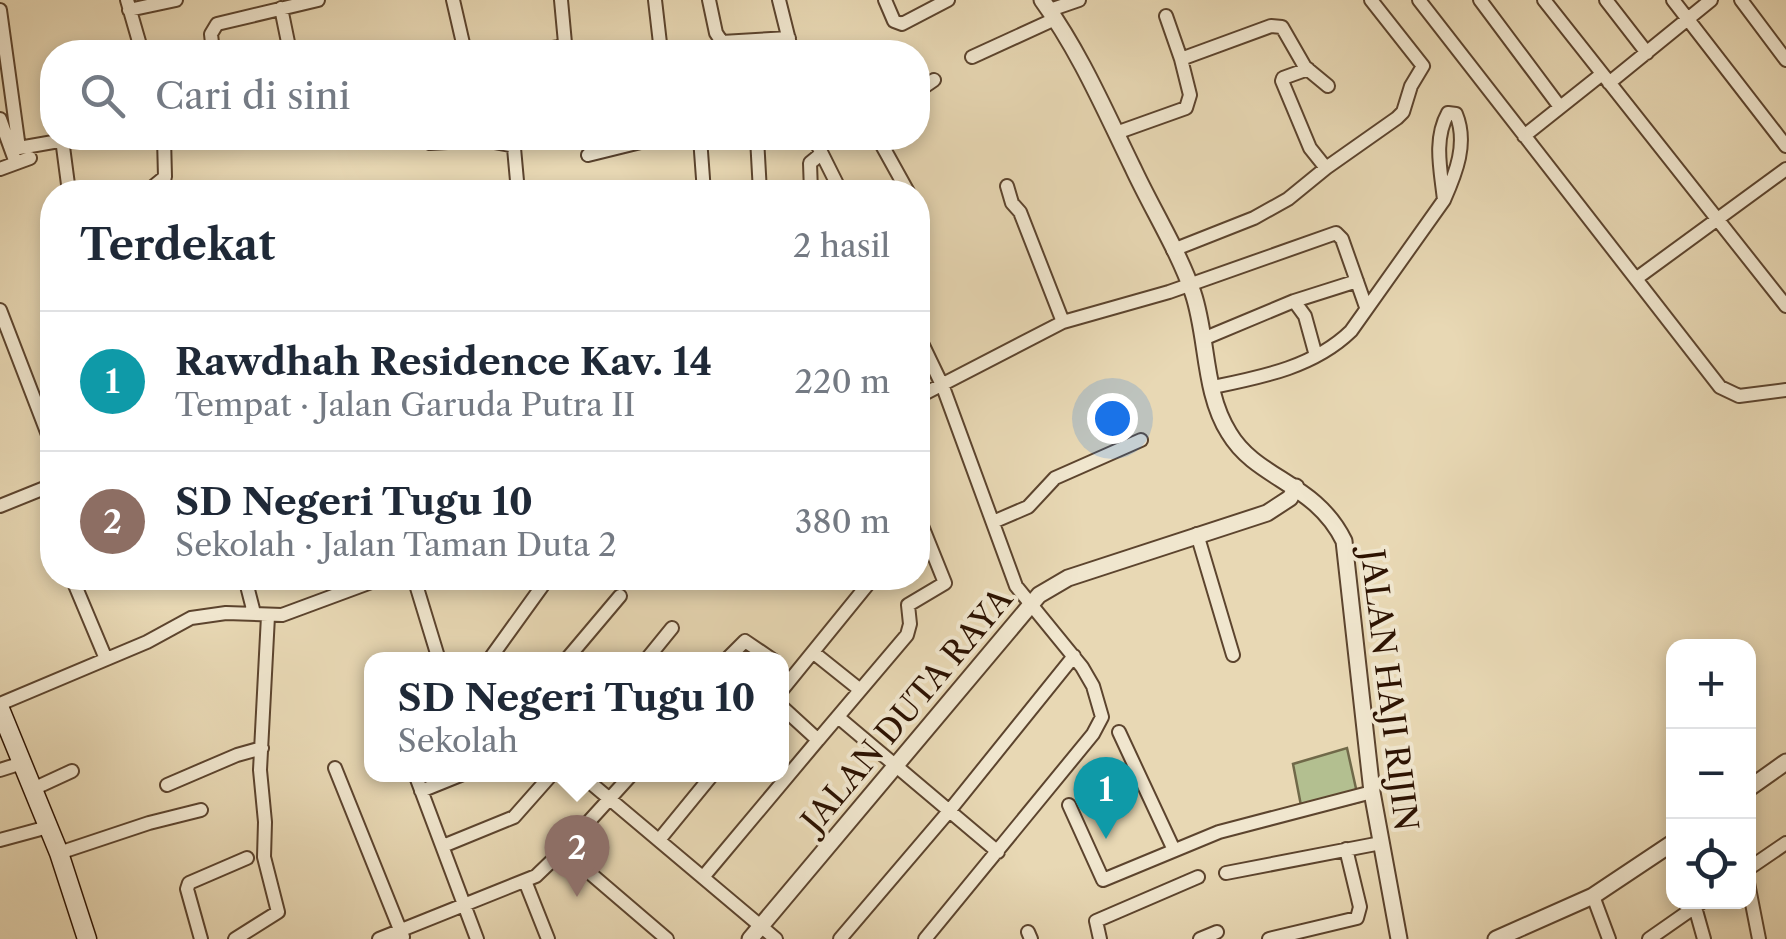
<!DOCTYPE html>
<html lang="id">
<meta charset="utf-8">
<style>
body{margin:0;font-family:"Libre Caslon Text",serif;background:#f2f2f3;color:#1f2937}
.controls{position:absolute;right:30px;bottom:30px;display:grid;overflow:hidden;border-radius:20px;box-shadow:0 5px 15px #0003}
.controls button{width:90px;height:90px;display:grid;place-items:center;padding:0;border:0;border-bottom:2px solid #e0e1e3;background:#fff;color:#1f2937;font:50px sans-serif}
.you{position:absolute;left:1112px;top:418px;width:35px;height:35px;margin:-25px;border:8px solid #fff;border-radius:50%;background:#1a73e8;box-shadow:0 0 0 15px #1a73e833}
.badge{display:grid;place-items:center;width:65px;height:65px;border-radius:50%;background:#0f766e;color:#fff;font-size:32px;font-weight:700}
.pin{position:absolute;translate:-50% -82px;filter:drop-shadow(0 2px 5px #0008)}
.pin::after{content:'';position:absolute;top:52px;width:35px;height:30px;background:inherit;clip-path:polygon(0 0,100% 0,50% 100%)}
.popup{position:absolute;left:364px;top:652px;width:425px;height:130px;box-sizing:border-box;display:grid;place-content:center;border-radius:20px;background:#fff;filter:drop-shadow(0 2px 8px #0005);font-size:32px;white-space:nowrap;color:#747a83}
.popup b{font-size:38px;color:#1f2937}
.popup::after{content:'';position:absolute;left:50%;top:100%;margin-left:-20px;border:20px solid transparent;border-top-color:#fff}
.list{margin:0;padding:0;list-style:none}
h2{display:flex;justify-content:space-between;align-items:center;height:130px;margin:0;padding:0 40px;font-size:42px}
h2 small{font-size:32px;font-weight:400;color:#747a83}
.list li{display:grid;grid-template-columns:65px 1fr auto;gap:30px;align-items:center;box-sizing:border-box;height:140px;padding:0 40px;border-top:2px solid #e0e1e3}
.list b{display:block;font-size:38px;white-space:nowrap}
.list p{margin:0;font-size:32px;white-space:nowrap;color:#747a83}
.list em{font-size:32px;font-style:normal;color:#747a83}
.icon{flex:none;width:55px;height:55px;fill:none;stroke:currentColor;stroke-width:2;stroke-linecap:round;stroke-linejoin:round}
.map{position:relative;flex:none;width:1786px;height:939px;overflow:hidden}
.search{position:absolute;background:#fff;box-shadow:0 5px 15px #0003;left:40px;top:40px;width:890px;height:110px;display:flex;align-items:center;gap:25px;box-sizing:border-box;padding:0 35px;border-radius:40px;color:#747a83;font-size:38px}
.panel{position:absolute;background:#fff;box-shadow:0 5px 15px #0003;left:40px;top:180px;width:890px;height:410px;border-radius:40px}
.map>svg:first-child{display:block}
.green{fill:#b3bf90;stroke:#706949;stroke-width:2.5}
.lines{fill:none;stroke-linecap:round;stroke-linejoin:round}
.minor-casing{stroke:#5c442e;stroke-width:16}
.tertiary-casing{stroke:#5c442e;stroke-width:19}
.secondary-casing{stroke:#2d1302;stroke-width:21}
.minor{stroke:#f0e6ce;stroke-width:12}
.tertiary{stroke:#f0e6ce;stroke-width:15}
.secondary{stroke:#f0e6ce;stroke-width:18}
.labels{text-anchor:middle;stroke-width:8;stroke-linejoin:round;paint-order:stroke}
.street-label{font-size:32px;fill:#2d1302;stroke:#f0e6ce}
</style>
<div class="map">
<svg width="1786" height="939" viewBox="0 0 1786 939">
<rect width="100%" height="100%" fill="#e8d8b4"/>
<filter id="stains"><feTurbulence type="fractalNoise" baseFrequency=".002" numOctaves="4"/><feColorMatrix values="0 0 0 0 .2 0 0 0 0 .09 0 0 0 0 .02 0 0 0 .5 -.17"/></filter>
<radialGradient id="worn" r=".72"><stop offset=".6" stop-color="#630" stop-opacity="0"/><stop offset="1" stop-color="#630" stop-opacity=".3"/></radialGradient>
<path class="green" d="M 1347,748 L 1359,802 L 1303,816 L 1293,764 Z"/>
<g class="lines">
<defs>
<path id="minor" d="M 127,0 L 142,52
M 453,0 L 465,52
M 655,0 L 661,52
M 709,0 L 716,33 L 722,42 L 789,38
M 779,0 L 792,52
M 885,0 L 894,21 L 902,24 L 948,0
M 1419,0 L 1720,387 L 1739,396 L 1786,390
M 1480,0 L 1560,107
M 1544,0 L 1786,306
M 1606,0 L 1647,53
M 1673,0 L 1786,146
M 1741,0 L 1786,60
M 281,8 L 290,52
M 0,10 L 19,148 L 76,138
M 129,10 L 176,0
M 1050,10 L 1079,0
M 1166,16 L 1181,59
M 213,52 L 211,34 L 217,24 L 318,0
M 530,52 L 559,47 L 565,43 L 561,0
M 972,57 L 1055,19
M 1308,69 L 1283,78 L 1282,81 L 1310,148 L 1326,168
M 1609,83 L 1711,0
M 918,91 L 934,80
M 0,119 L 16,163
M 1116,133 L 1186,108 L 1190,95 L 1181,59 L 1271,26 L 1282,27 L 1305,67 L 1328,86
M 1524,136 L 1602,74
M 420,138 L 430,143 L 483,140
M 483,138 L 483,140 L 510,145 L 514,148 L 518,192
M 700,138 L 704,192
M 757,138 L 760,192
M 814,138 L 841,192
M 878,138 L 908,192
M 62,139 L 69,192
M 588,155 L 657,138
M 0,169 L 30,158
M 1007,186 L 1012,203 L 1020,212 L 1063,322
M 155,192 L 154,186 L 165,177 L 164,138
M 811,192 L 810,163 L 821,154
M 1173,250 L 1254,218 L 1288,199 L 1326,168 L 1397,118 L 1403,112 L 1411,86 L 1423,66 L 1371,0
M 1637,278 L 1786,169
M 1294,301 L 1305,316 L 1316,356
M 0,310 L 52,445
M 918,335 L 943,387 L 1016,586 L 1082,667 L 1093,686 L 1102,717 L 1093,734 L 925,939
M 1203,339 L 1294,301 L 1357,281
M 1213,387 C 1262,377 1314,367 1351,331 L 1444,200 C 1456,173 1468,143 1456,114 L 1448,113 C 1433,140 1441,171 1444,200
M 918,397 L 1063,322 L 1169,292 L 1336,233 L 1342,239 L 1366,307
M 0,506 L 52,485
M 993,522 L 1028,507 L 1055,478 L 1141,440
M 48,529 L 52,539
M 1197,534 L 1233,655
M 72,578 L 106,659
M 245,578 L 254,613
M 414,578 L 439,660
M 814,653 L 859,689
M 489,660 L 548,578
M 566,660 L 620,596
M 646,660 L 672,628
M 726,660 L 745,641 L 773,660
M 782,690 L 873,578
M 0,704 L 147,642 L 191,618 L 226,613 L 282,615 L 382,578
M 782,707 L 818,740 L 907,635 L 910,624 L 908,605 L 945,583 L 918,516
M 838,717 L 998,852
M 1119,732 L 1174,850
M 335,768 L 403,937
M 0,770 L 22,763
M 415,774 L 477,939
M 580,774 L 776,939
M 167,785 L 237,755 L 262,748
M 33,789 L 72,771
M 421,791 L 463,774
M 1069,805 L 1103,880 L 1219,832 L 1372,792
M 0,840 L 48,827
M 659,840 L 713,774
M 443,846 L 514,817 L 552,774
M 563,850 L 667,939
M 59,853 L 149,823 L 201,810
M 1748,869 L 1786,843
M 1226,873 L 1381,843
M 704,876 L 818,740
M 525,881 L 548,939
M 1748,883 L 1759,939
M 1593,896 L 1609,939
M 1695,907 L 1704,939
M 1028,932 L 1031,939
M 201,939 L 187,889 L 189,883 L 247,858
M 235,939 L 278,912 L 264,857 L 265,822 L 260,770 L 268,616
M 379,939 L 536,876 L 563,850 L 632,774
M 840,939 L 950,810 L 1074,656
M 1100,939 L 1096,921 L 1198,877
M 1200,939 L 1217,932
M 1269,939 L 1357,918 L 1360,907 L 1346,849
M 1649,939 L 1702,902"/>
<path id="tertiary" d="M 1042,0 C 1080,52 1105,111 1133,168 C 1152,209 1178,250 1193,293 C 1208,337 1203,392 1229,433 C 1257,480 1315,482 1344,541 L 1372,792 L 1399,939
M 1748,789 L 1786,762
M 750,939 L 1039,595 L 1068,578 L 1267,513 L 1290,498 L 1296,487
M 1496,939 L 1593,896 L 1674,842"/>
<path id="secondary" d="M 0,709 L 59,853 L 87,939"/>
</defs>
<use href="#minor" class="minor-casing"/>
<use href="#tertiary" class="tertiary-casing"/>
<use href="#secondary" class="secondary-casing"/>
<use href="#minor" class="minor"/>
<use href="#tertiary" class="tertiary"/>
<use href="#secondary" class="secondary"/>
</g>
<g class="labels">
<g class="street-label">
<text transform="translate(1389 690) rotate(83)" y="11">JALAN HAJI RIJIN</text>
<text transform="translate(907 710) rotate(-50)" y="11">JALAN DUTA RAYA</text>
</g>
</g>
<rect width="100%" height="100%" filter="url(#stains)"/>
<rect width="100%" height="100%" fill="url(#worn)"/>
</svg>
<div class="controls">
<button>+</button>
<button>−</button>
<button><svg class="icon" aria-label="locate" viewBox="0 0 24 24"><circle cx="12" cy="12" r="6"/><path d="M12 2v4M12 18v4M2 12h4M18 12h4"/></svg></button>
</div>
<div class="you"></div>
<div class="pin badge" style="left:1106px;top:839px;background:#0f9aa8">1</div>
<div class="pin badge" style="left:577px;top:897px;background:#8d6e63">2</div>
<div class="popup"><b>SD Negeri Tugu 10</b>Sekolah</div>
<div class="search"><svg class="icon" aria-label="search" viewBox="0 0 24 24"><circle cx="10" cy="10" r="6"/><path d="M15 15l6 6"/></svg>Cari di sini</div>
<section class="panel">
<h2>Terdekat<small>2 hasil</small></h2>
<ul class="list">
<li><span class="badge" style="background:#0f9aa8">1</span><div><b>Rawdhah Residence Kav. 14</b><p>Tempat · Jalan Garuda Putra II</p></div><em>220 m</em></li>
<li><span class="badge" style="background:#8d6e63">2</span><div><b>SD Negeri Tugu 10</b><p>Sekolah · Jalan Taman Duta 2</p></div><em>380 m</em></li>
</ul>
</section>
</div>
